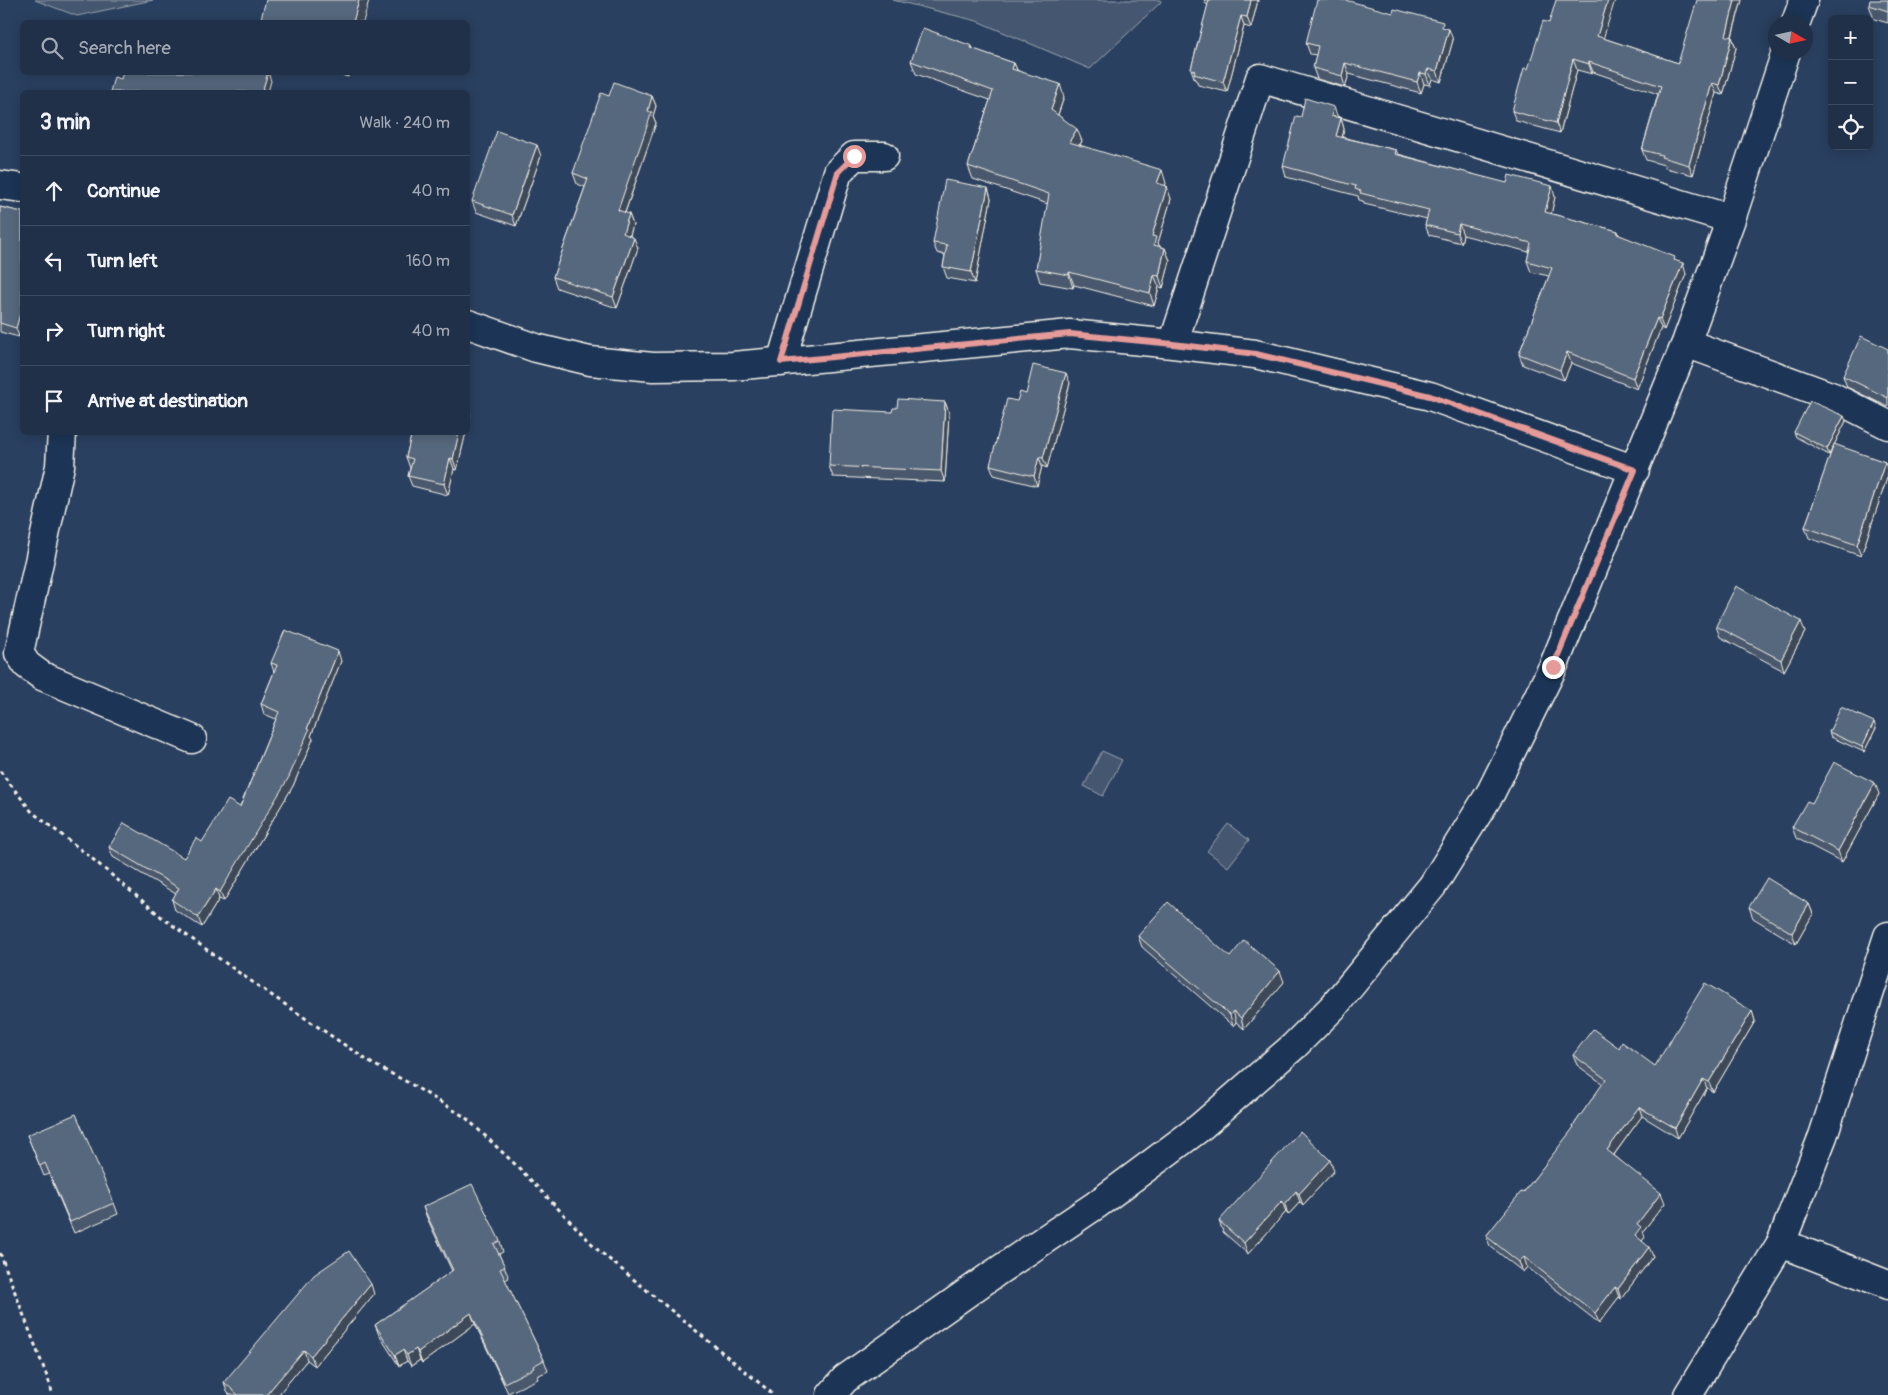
<!DOCTYPE html>
<meta charset="utf-8">
<style>
body{margin:0;font-family:Pangolin,sans-serif;background:#28384f;color:#f1f3f6}
.controls{position:absolute;right:15px;top:15px;display:grid;overflow:hidden;border-radius:8px;box-shadow:0 2px 12px #0003}
.controls button{width:45px;height:45px;display:grid;place-items:center;padding:0;border:0;border-bottom:1px solid #3d4b60;background:#203048;color:#f1f3f6;font:25px sans-serif}
.compass{position:absolute;left:1768px;top:15px;width:45px;height:45px;border-radius:50%;background:#203048;box-shadow:0 2px 12px #0003;rotate:99deg}
.stop{position:absolute;width:15px;height:15px;margin:-11px;border:4px solid #e69b98;border-radius:50%;background:#fff}
.stop.end{background:#e69b98;border-color:#fff;box-shadow:0 1px 5px #0008}
.list{margin:0;padding:0;list-style:none}
h2{display:flex;justify-content:space-between;align-items:center;height:65px;margin:0;padding:0 20px;font-size:21px}
h2 small{font-size:16px;font-weight:400;color:#a2a9b4}
.list li{display:grid;grid-template-columns:32px 1fr auto;gap:15px;align-items:center;box-sizing:border-box;height:70px;padding:0 20px;border-top:1px solid #3d4b60}
.list b{display:block;font-size:19px;white-space:nowrap}
.list em{font-size:16px;font-style:normal;color:#a2a9b4}
.icon{flex:none;width:28px;height:28px;fill:none;stroke:currentColor;stroke-width:2;stroke-linecap:round;stroke-linejoin:round}
.map{position:relative;flex:none;width:1888px;height:1395px;overflow:hidden}
.search{position:absolute;background:#203048;box-shadow:0 2px 12px #0003;left:20px;top:20px;width:450px;height:55px;display:flex;align-items:center;gap:12px;box-sizing:border-box;padding:0 18px;border-radius:8px;color:#a2a9b4;font-size:19px}
.panel{position:absolute;background:#203048;box-shadow:0 2px 12px #0003;left:20px;top:90px;width:450px;height:345px;border-radius:8px}
.map>svg:first-child{display:block}
.green{fill:#445771;stroke:#9ca4ac}
.lines{fill:none;stroke-linecap:round;stroke-linejoin:round}
.minor-casing{stroke:#f4f1e8;stroke-width:31}
.path{stroke:#f4f1e8;stroke-width:3;stroke-dasharray:4 4;stroke-linecap:butt}
.minor{stroke:#1d3557;stroke-width:28}
.wall{fill:#4a596c;stroke:#f4f1e8}
.shaded-wall{fill:#3c4858;stroke:#f4f1e8}
.building{fill:#56677d;stroke:#f4f1e8}
.route{stroke:#e69b98;stroke-width:6}
</style>
<div class="map">
<svg width="1888" height="1395" viewBox="0 0 1888 1395">
<rect width="100%" height="100%" fill="#2a4060"/>
<filter id="ink" filterUnits="userSpaceOnUse"><feTurbulence type="fractalNoise" baseFrequency=".02" numOctaves="2"/><feDisplacementMap in="SourceGraphic" scale="10" xChannelSelector="R" yChannelSelector="G"/><feConvolveMatrix kernelMatrix="1 2 1 2 8 2 1 2 1" color-interpolation-filters="sRGB"/></filter>
<g filter="url(#ink)">
<path class="green" d="M 35,0 L 153,0 L 77,16 Z
M 893,0 L 1160,0 L 1161,2 L 1090,69 L 977,21 Z
M 1102,751 L 1122,760 L 1103,796 L 1084,786 Z
M 1228,824 L 1249,840 L 1228,867 L 1207,851 Z"/>
<g class="lines">
<defs>
<path id="minor" d="M 1796,22 L 1804,0
M 0,185 L 22,188
M 468,324 L 536,348 L 590,361 L 653,367 L 733,366 L 1070,334 L 1173,344 L 1255,354 L 1430,396 L 1635,470
M 1686,343 L 1833,397 L 1888,425
M 1173,344 L 1260,78 L 1731,219
M 781,362 L 838,172 L 854,156 L 884,156
M 62,432 L 60,466 L 19,653 L 27,665 L 42,676 L 192,739
M 1781,1243 L 1888,1285
M 831,1395 L 845,1379 L 995,1273 L 1096,1205 L 1198,1129 L 1294,1046 L 1333,1007 L 1433,885 L 1491,792 L 1553,667 L 1686,343 L 1731,219 L 1786,52
M 1688,1395 L 1781,1243 L 1823,1136 L 1888,936"/>
</defs>
<use href="#minor" class="minor-casing"/>
<path class="path" d="M 0,771 L 32,812 L 89,856 L 164,919 L 245,977 L 371,1063 L 409,1083 L 465,1117 L 518,1167 L 598,1250 L 774,1395
M 0,1253 L 51,1387 L 52,1395"/>
<use href="#minor" class="minor"/>
</g>
<path class="wall" d="M 1204,0 L 1258,0 L 1251,28 L 1244,26 L 1227,92 L 1198,85 L 1197,81 L 1195,80 L 1191,69 L 1208,5 L 1206,4 Z
M 1742,0 L 1732,37 L 1736,48 L 1723,95 L 1716,93 L 1693,175 L 1665,168 L 1664,165 L 1646,160 L 1642,150 L 1658,94 L 1593,72 L 1592,74 L 1577,70 L 1560,133 L 1516,121 L 1512,111 L 1528,69 L 1603,38 L 1678,63 Z
M 1888,0 L 1888,23 L 1874,19 L 1869,5 Z
M 1445,28 L 1453,40 L 1441,82 L 1432,79 L 1430,85 L 1424,84 L 1421,93 L 1349,74 L 1345,87 L 1317,79 L 1313,68 L 1316,55 L 1310,54 L 1306,43 Z
M 972,46 L 973,49 L 1014,63 L 1017,70 L 1064,97 L 1058,115 L 1082,141 L 1080,145 L 1166,183 L 1165,186 L 1171,199 L 1158,243 L 1160,247 L 1165,248 L 1170,261 L 1163,288 L 1159,287 L 1154,306 L 1074,285 L 1073,288 L 1040,282 L 1036,269 L 1048,204 L 973,179 L 968,166 L 990,100 L 916,74 L 911,61 Z
M 331,72 L 349,72 L 348,77 Z
M 609,96 L 652,96 L 656,106 L 653,116 L 656,123 L 625,213 L 629,214 L 633,225 L 630,236 L 638,248 L 617,308 L 557,288 L 553,277 L 585,187 L 577,184 L 573,173 Z
M 1301,117 L 1338,118 L 1341,118 L 1344,129 L 1342,137 L 1396,150 L 1398,154 L 1555,197 L 1551,214 L 1618,231 L 1619,235 L 1676,261 L 1686,274 L 1664,330 L 1661,328 L 1637,389 L 1571,363 L 1564,380 L 1523,365 L 1519,354 L 1549,276 L 1531,272 L 1527,261 L 1529,252 L 1463,235 L 1461,243 L 1429,235 L 1425,225 L 1427,219 L 1364,204 L 1363,201 L 1359,200 L 1358,196 L 1286,177 L 1283,166 Z
M 541,156 L 516,226 L 476,212 L 472,201 Z
M 988,188 L 991,199 L 975,283 L 947,278 L 943,267 L 945,255 L 937,253 L 933,243 Z
M 0,207 L 22,212 L 22,326 L 19,337 L 0,332 Z
M 1888,349 L 1888,407 L 1847,387 L 1843,376 Z
M 1070,383 L 1047,468 L 1042,466 L 1037,486 L 994,475 L 990,465 L 1017,401 L 1026,394 Z
M 945,402 L 949,413 L 945,482 L 833,477 L 829,466 L 897,408 Z
M 1846,421 L 1834,445 L 1885,462 L 1888,471 L 1888,475 L 1861,556 L 1809,538 L 1805,527 L 1832,450 L 1829,455 L 1796,437 L 1794,432 Z
M 412,432 L 466,432 L 457,470 L 454,469 L 448,495 L 412,486 L 408,476 L 410,468 L 406,457 Z
M 1716,626 L 1805,632 L 1784,671 L 1720,637 Z
M 341,661 L 311,736 L 313,739 L 293,786 L 224,901 L 219,899 L 202,927 L 175,910 L 172,900 L 176,894 L 113,857 L 109,847 L 184,858 L 240,807 L 276,719 L 264,714 L 261,704 L 274,672 L 271,663 Z
M 1876,728 L 1864,752 L 1831,737 L 1829,732 Z
M 1879,794 L 1842,862 L 1796,838 L 1792,827 L 1812,803 Z
M 1809,904 L 1813,914 L 1796,944 L 1753,918 L 1749,907 Z
M 1138,936 L 1230,957 L 1284,982 L 1244,1029 L 1236,1022 L 1233,1026 L 1142,947 Z
M 1752,1011 L 1755,1021 L 1713,1092 L 1707,1088 L 1678,1138 L 1642,1116 L 1614,1155 L 1665,1203 L 1643,1231 L 1645,1237 L 1642,1241 L 1653,1256 L 1621,1299 L 1619,1297 L 1599,1323 L 1527,1267 L 1523,1272 L 1490,1246 L 1486,1236 L 1523,1193 L 1574,1128 L 1573,1126 L 1603,1084 L 1577,1065 L 1573,1055 L 1619,1048 L 1655,1066 Z
M 27,1135 L 114,1203 L 118,1214 L 74,1233 L 49,1174 L 44,1176 Z
M 1334,1171 L 1303,1205 L 1300,1202 L 1288,1215 L 1286,1212 L 1248,1254 L 1223,1232 L 1219,1221 Z
M 423,1207 L 500,1241 L 503,1252 L 499,1254 L 509,1278 L 505,1280 L 544,1360 L 548,1371 L 537,1376 L 538,1379 L 508,1393 L 475,1324 L 422,1363 L 420,1360 L 411,1366 L 407,1361 L 399,1366 L 379,1335 L 375,1325 L 452,1271 L 427,1218 Z
M 374,1294 L 315,1366 L 307,1360 L 278,1395 L 230,1395 L 227,1392 L 224,1382 Z"/>
<path class="shaded-wall" d="M 359,0 L 369,0 L 363,22 L 353,22 Z
M 1251,0 L 1258,0 L 1251,28 L 1247,17 Z
M 1608,0 L 1615,0 L 1601,46 L 1597,36 Z
M 1735,0 L 1742,0 L 1729,46 L 1726,36 Z
M 1241,16 L 1244,26 L 1227,92 L 1223,82 Z
M 1449,29 L 1453,40 L 1441,82 L 1437,71 Z
M 1732,37 L 1736,48 L 1723,95 L 1719,85 Z
M 1573,59 L 1577,70 L 1560,133 L 1556,123 Z
M 1589,62 L 1593,72 L 1592,74 L 1589,64 Z
M 1014,63 L 1019,75 L 1012,69 Z
M 1345,63 L 1349,74 L 1345,87 L 1342,76 Z
M 1428,69 L 1432,79 L 1430,85 L 1426,74 Z
M 268,72 L 271,81 L 268,92 L 262,92 Z
M 1420,73 L 1424,84 L 1421,93 L 1417,82 Z
M 1712,83 L 1716,93 L 1693,175 L 1689,165 Z
M 1060,84 L 1064,97 L 1055,123 L 1051,110 Z
M 652,96 L 656,106 L 653,116 L 656,123 L 622,221 L 618,210 Z
M 1334,107 L 1338,118 L 1331,116 Z
M 1341,118 L 1344,129 L 1340,147 L 1336,136 Z
M 1077,129 L 1082,141 L 1073,155 L 1069,142 Z
M 537,145 L 541,156 L 516,226 L 512,215 Z
M 1162,170 L 1166,183 L 1162,196 L 1157,183 Z
M 1167,186 L 1171,199 L 1158,243 L 1161,250 L 1154,245 L 1152,236 Z
M 1552,186 L 1555,197 L 1549,223 L 1545,212 Z
M 988,188 L 991,199 L 975,283 L 971,272 Z
M 629,214 L 633,225 L 627,244 L 623,233 Z
M 1459,224 L 1463,235 L 1461,243 L 1457,233 Z
M 634,238 L 638,248 L 617,308 L 613,297 Z
M 1165,248 L 1170,261 L 1163,288 L 1159,276 Z
M 1683,263 L 1686,274 L 1664,330 L 1660,319 Z
M 1069,272 L 1074,285 L 1073,288 L 1069,275 Z
M 1154,275 L 1159,287 L 1154,306 L 1150,293 Z
M 20,314 L 22,323 L 22,326 L 19,337 L 16,328 Z
M 1657,318 L 1661,328 L 1637,389 L 1633,378 Z
M 1567,352 L 1571,363 L 1564,380 L 1560,370 Z
M 1066,373 L 1070,383 L 1047,468 L 1043,458 Z
M 945,402 L 949,413 L 945,482 L 941,471 Z
M 468,407 L 470,415 L 468,426 Z
M 1844,416 L 1846,421 L 1829,455 L 1827,449 Z
M 459,432 L 466,432 L 457,470 L 453,459 Z
M 1039,457 L 1042,466 L 1037,486 L 1034,476 Z
M 450,458 L 454,469 L 448,495 L 444,484 Z
M 1885,462 L 1888,471 L 1888,475 L 1861,556 L 1857,545 Z
M 1801,621 L 1805,632 L 1784,671 L 1781,660 Z
M 338,651 L 341,661 L 311,736 L 313,739 L 293,786 L 224,901 L 220,892 L 307,729 Z
M 1874,722 L 1876,728 L 1864,752 L 1862,747 Z
M 1875,783 L 1879,794 L 1842,862 L 1838,851 Z
M 216,889 L 219,899 L 202,927 L 198,917 Z
M 1809,904 L 1813,914 L 1796,944 L 1792,933 Z
M 1280,971 L 1284,982 L 1244,1029 L 1241,1018 Z
M 1233,1011 L 1236,1022 L 1233,1026 L 1230,1015 Z
M 1752,1011 L 1755,1021 L 1713,1092 L 1709,1082 Z
M 1703,1079 L 1707,1088 L 1678,1138 L 1675,1128 Z
M 1639,1107 L 1642,1116 L 1610,1160 L 1607,1150 Z
M 1330,1160 L 1334,1171 L 1303,1205 L 1299,1194 Z
M 1296,1191 L 1300,1202 L 1288,1215 L 1285,1204 Z
M 1661,1193 L 1665,1203 L 1643,1231 L 1645,1237 L 1639,1245 L 1635,1235 L 1637,1224 Z
M 1282,1201 L 1286,1212 L 1248,1254 L 1244,1243 Z
M 1649,1247 L 1653,1256 L 1621,1299 L 1618,1289 Z
M 1524,1257 L 1527,1267 L 1523,1272 L 1519,1262 Z
M 371,1284 L 374,1294 L 315,1366 L 311,1356 Z
M 1615,1287 L 1619,1297 L 1599,1323 L 1595,1313 Z
M 471,1313 L 475,1324 L 422,1363 L 418,1352 Z
M 416,1349 L 420,1360 L 411,1366 L 407,1355 Z
M 304,1350 L 307,1360 L 278,1395 L 266,1395 Z
M 403,1350 L 407,1361 L 399,1366 L 395,1355 Z"/>
<path class="building" d="M 266,0 L 359,0 L 353,22 L 260,22 Z
M 1209,0 L 1251,0 L 1247,17 L 1241,16 L 1223,82 L 1194,74 L 1195,71 L 1191,69 Z
M 1317,0 L 1345,0 L 1393,13 L 1394,9 L 1443,22 L 1442,27 L 1449,29 L 1437,71 L 1428,69 L 1426,74 L 1420,73 L 1417,82 L 1345,63 L 1342,76 L 1313,68 L 1318,46 L 1306,43 Z
M 1556,0 L 1608,0 L 1597,36 L 1678,63 L 1697,0 L 1735,0 L 1726,36 L 1732,37 L 1719,85 L 1712,83 L 1689,165 L 1661,157 L 1662,155 L 1642,150 L 1661,86 L 1589,62 L 1589,64 L 1573,59 L 1556,123 L 1512,111 L 1524,68 L 1528,69 L 1543,21 L 1549,23 Z
M 1870,0 L 1888,0 L 1888,11 L 1869,5 Z
M 923,28 L 972,46 L 971,48 L 1014,63 L 1012,69 L 1060,84 L 1051,110 L 1077,129 L 1069,142 L 1162,170 L 1157,183 L 1167,186 L 1152,236 L 1156,237 L 1154,245 L 1165,248 L 1159,276 L 1154,275 L 1150,293 L 1069,272 L 1069,275 L 1036,269 L 1049,194 L 968,166 L 993,91 L 911,61 Z
M 123,72 L 268,72 L 262,92 L 110,92 L 114,77 L 121,79 Z
M 614,82 L 652,96 L 648,111 L 652,112 L 618,210 L 629,214 L 623,233 L 634,238 L 613,297 L 553,277 L 588,179 L 573,173 L 601,93 L 609,96 Z
M 1305,98 L 1334,107 L 1331,116 L 1341,118 L 1336,136 L 1396,150 L 1395,154 L 1507,183 L 1509,175 L 1552,186 L 1545,212 L 1618,231 L 1617,234 L 1675,257 L 1674,260 L 1683,263 L 1660,319 L 1657,318 L 1633,378 L 1567,352 L 1560,370 L 1519,354 L 1552,268 L 1527,261 L 1531,243 L 1459,224 L 1457,233 L 1425,225 L 1429,210 L 1360,193 L 1361,191 L 1355,189 L 1356,186 L 1283,166 L 1296,116 L 1301,117 Z
M 497,131 L 537,145 L 512,215 L 472,201 Z
M 945,180 L 988,188 L 971,272 L 943,267 L 947,245 L 933,243 Z
M 0,207 L 22,212 L 22,315 L 20,314 L 16,328 L 0,323 Z
M 1861,336 L 1888,349 L 1888,398 L 1843,376 Z
M 1033,365 L 1066,373 L 1043,458 L 1039,457 L 1034,476 L 990,465 L 1007,399 L 1017,401 L 1020,392 L 1026,394 Z
M 898,399 L 945,402 L 941,471 L 829,466 L 832,409 L 892,412 L 893,408 L 897,408 Z
M 1810,401 L 1844,416 L 1827,449 L 1794,432 Z
M 412,432 L 459,432 L 453,459 L 450,458 L 444,484 L 408,476 L 413,459 L 406,457 Z
M 1834,444 L 1885,462 L 1857,545 L 1805,527 Z
M 1736,586 L 1801,621 L 1781,660 L 1716,626 Z
M 285,630 L 338,651 L 307,729 L 309,730 L 289,777 L 220,892 L 216,889 L 198,917 L 172,900 L 179,888 L 109,847 L 124,823 L 184,858 L 196,838 L 202,842 L 228,800 L 240,807 L 279,712 L 261,704 L 277,665 L 271,663 Z
M 1841,707 L 1874,722 L 1862,747 L 1829,732 Z
M 1834,762 L 1875,783 L 1838,851 L 1792,827 L 1807,801 L 1812,803 Z
M 1767,878 L 1809,904 L 1792,933 L 1749,907 Z
M 1168,902 L 1230,957 L 1244,940 L 1280,971 L 1241,1018 L 1233,1011 L 1230,1015 L 1138,936 Z
M 1705,983 L 1752,1011 L 1709,1082 L 1703,1079 L 1675,1128 L 1639,1107 L 1607,1150 L 1661,1193 L 1637,1224 L 1641,1227 L 1635,1235 L 1649,1247 L 1618,1289 L 1615,1287 L 1595,1313 L 1524,1257 L 1519,1262 L 1486,1236 L 1521,1192 L 1523,1193 L 1574,1127 L 1573,1126 L 1606,1079 L 1573,1055 L 1593,1029 L 1619,1048 L 1622,1042 L 1655,1066 Z
M 76,1114 L 114,1203 L 70,1222 L 45,1163 L 40,1166 L 27,1135 Z
M 1300,1131 L 1330,1160 L 1299,1194 L 1296,1191 L 1285,1204 L 1282,1201 L 1244,1243 L 1219,1221 Z
M 472,1184 L 500,1241 L 494,1244 L 505,1267 L 500,1269 L 544,1360 L 533,1366 L 534,1368 L 504,1383 L 471,1313 L 418,1352 L 416,1349 L 407,1355 L 403,1350 L 395,1355 L 375,1325 L 453,1270 L 423,1207 Z
M 349,1251 L 371,1284 L 311,1356 L 304,1350 L 266,1395 L 238,1395 L 224,1382 L 314,1275 Z"/>
</g>
<g class="lines" filter="url(#ink)">
<path class="route" d="M 854,156 L 838,172 L 781,362 L 1070,334 L 1173,344 L 1256,354 L 1430,396 L 1635,470 L 1553,667"/>
</g>
</svg>
<div class="controls">
<button>+</button>
<button>−</button>
<button><svg class="icon" aria-label="locate" viewBox="0 0 24 24"><circle cx="12" cy="12" r="6"/><path d="M12 2v4M12 18v4M2 12h4M18 12h4"/></svg></button>
</div>
<svg class="compass" viewBox="-18 -18 36 36"><path d="M0-13l5 13h-10z" fill="#e53935"/><path d="M0 13l5-13h-10z" fill="#a2a9b4"/></svg>
<div class="stop" style="left:854px;top:156px"></div>
<div class="stop end" style="left:1553px;top:667px"></div>
<div class="search"><svg class="icon" aria-label="search" viewBox="0 0 24 24"><circle cx="10" cy="10" r="6"/><path d="M15 15l6 6"/></svg>Search here</div>
<section class="panel">
<h2>3 min<small>Walk · 240 m</small></h2>
<ul class="list">
<li><svg class="icon" aria-label="ahead" viewBox="0 0 24 24"><path d="M12 20V5M6 11l6-6 6 6"/></svg><div><b>Continue</b></div><em>40 m</em></li>
<li><svg class="icon" aria-label="left" viewBox="0 0 24 24"><path d="M17 20v-9H6M10 6l-5 5 5 5"/></svg><div><b>Turn left</b></div><em>160 m</em></li>
<li><svg class="icon" aria-label="right" viewBox="0 0 24 24"><path d="M7 20v-9h11M14 6l5 5-5 5"/></svg><div><b>Turn right</b></div><em>40 m</em></li>
<li><svg class="icon" aria-label="arrive" viewBox="0 0 24 24"><path d="M6 21V4h12l-3 4 3 4H6"/></svg><div><b>Arrive at destination</b></div></li>
</ul>
</section>
</div>
